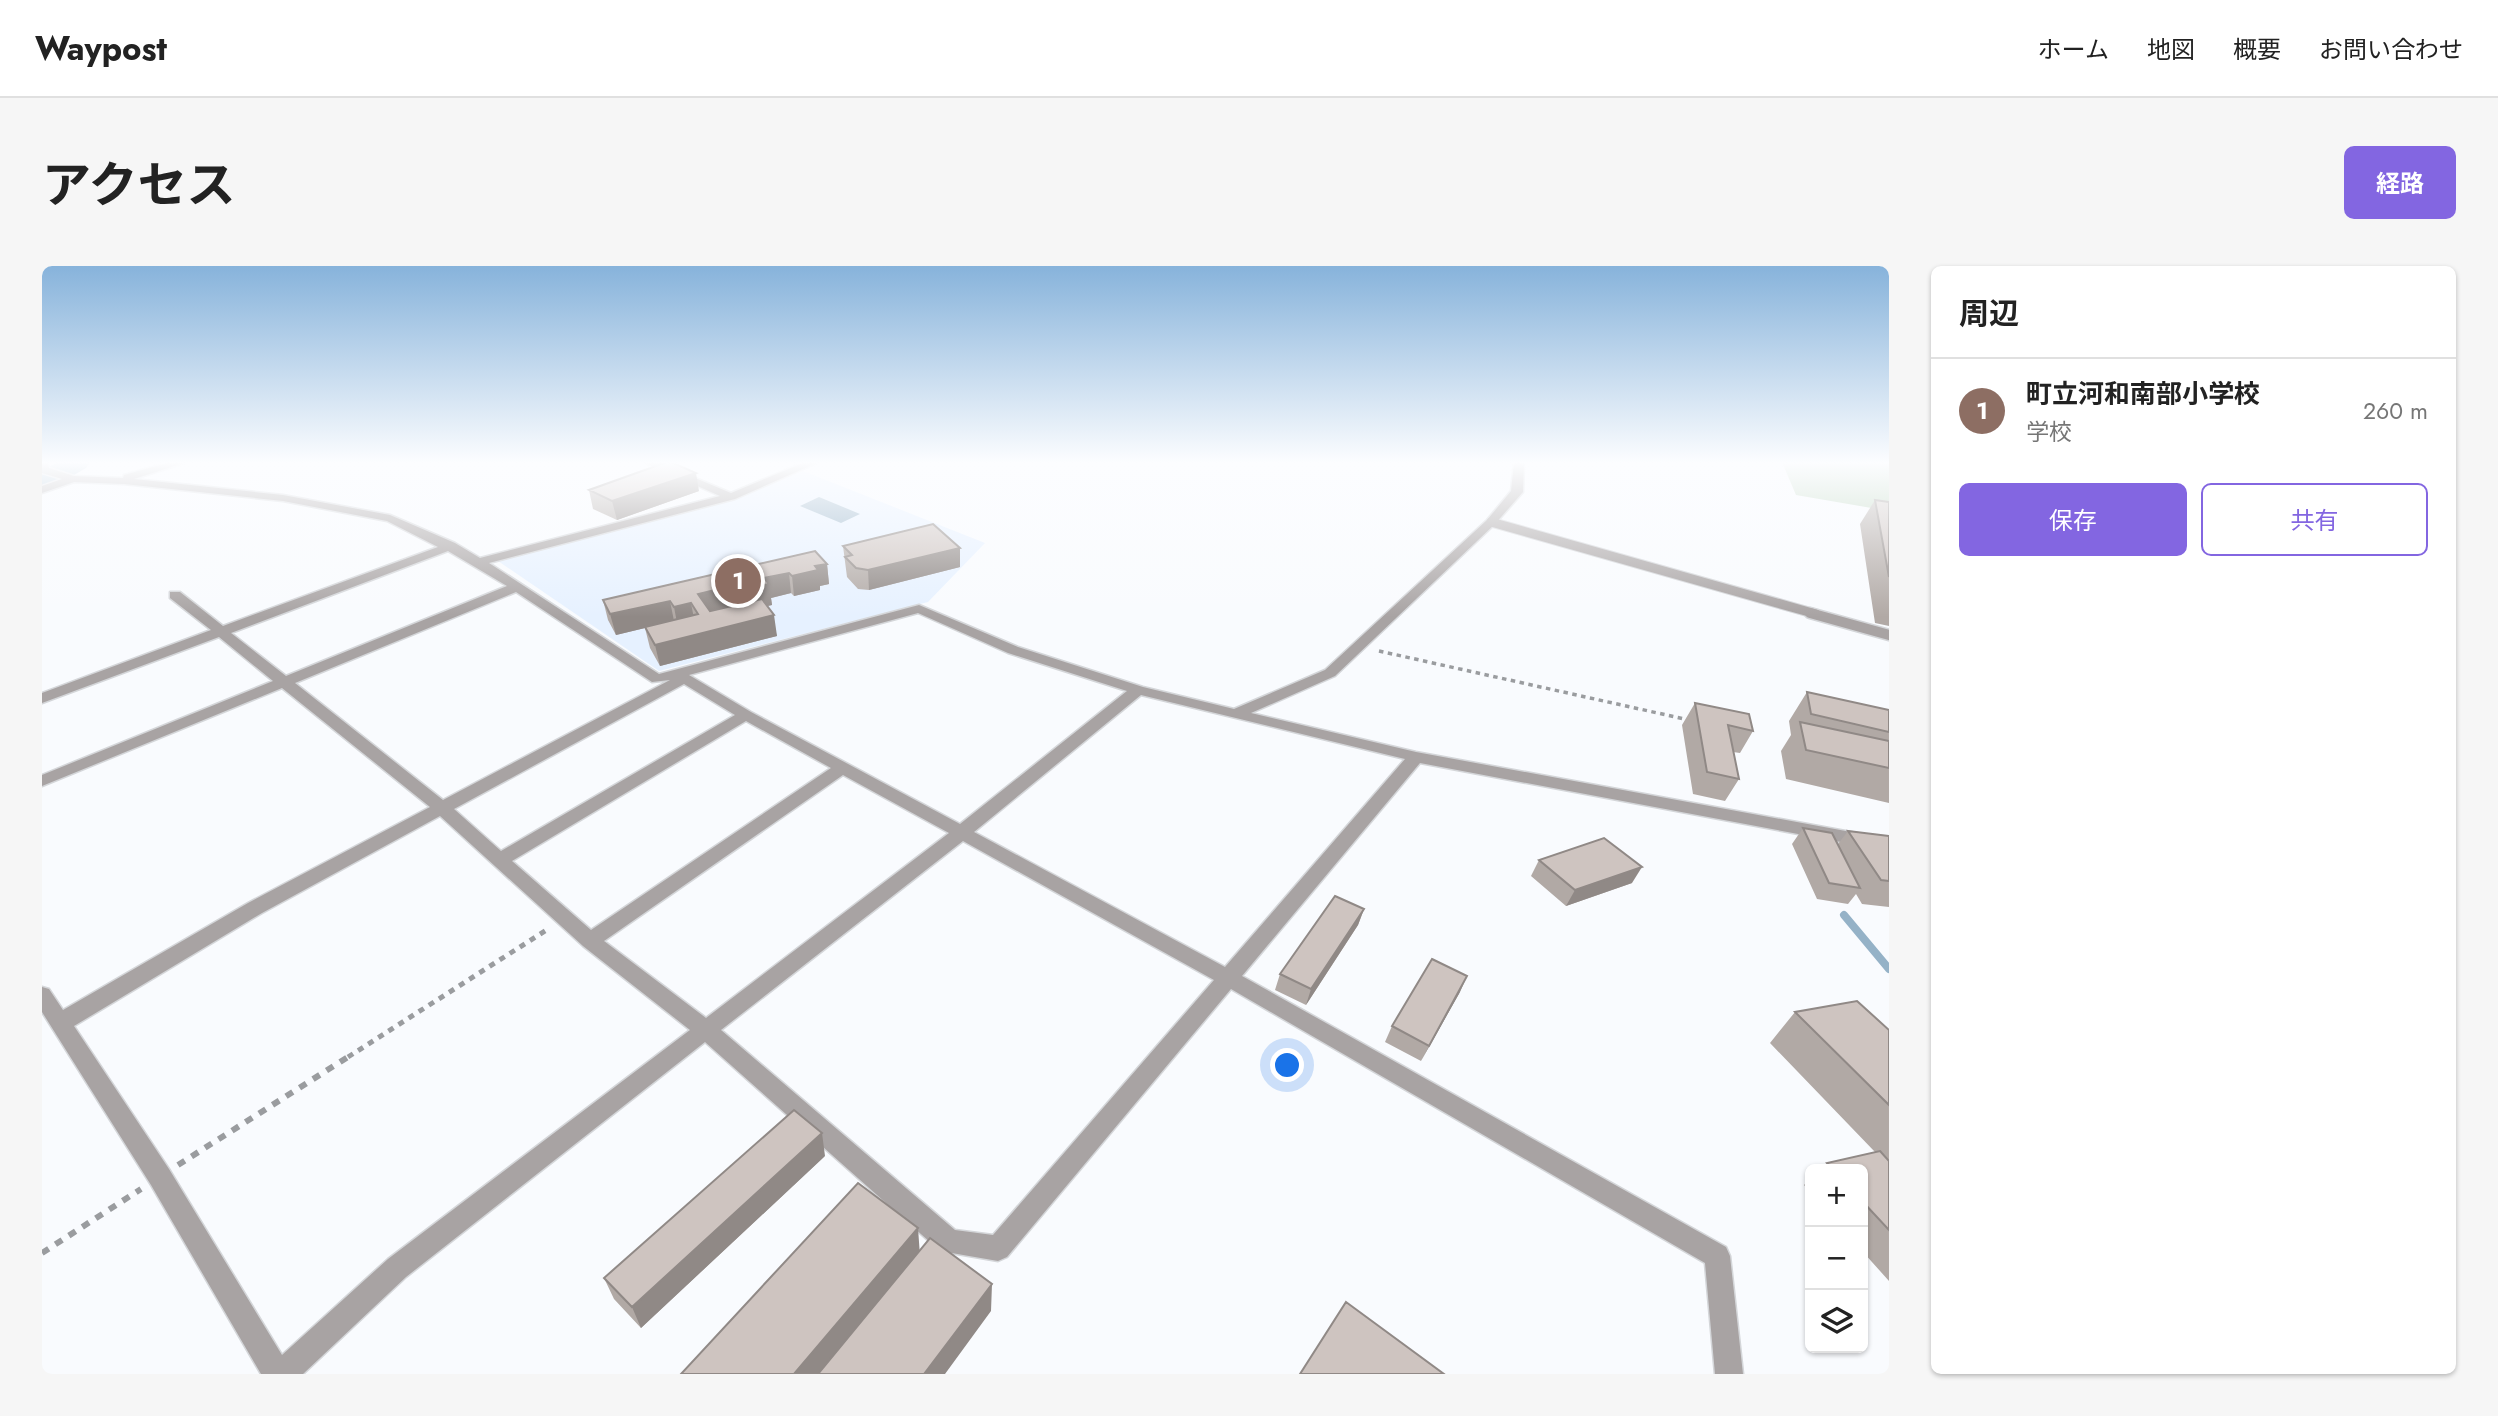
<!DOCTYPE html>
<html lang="ja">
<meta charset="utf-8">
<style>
body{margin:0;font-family:Jost,"Noto Sans JP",sans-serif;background:#f6f6f6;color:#222}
.controls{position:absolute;right:21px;bottom:21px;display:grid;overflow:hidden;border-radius:10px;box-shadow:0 2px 5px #0004}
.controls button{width:63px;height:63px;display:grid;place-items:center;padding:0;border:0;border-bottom:2px solid #e0e0e0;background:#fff;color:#222;font:35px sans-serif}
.you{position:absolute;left:1246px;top:800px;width:24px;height:24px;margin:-18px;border:5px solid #fff;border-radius:50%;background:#1a73e8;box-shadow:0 0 0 10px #1a73e833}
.badge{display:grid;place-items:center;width:46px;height:46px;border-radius:50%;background:#8366e1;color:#fff;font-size:23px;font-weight:700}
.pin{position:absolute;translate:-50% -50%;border:4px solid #fff;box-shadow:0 2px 7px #0006}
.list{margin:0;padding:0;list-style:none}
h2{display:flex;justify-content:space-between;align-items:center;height:91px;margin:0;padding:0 28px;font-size:30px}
h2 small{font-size:23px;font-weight:400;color:#767676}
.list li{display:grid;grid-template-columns:46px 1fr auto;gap:21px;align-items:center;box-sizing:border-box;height:105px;padding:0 28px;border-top:2px solid #e0e0e0}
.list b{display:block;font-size:26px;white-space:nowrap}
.list p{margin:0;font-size:23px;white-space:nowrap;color:#767676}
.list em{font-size:23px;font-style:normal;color:#767676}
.actions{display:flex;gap:14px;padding:21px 28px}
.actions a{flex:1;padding:16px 0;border:2px solid #8366e1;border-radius:10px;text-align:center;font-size:24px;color:#8366e1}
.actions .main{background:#8366e1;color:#fff}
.icon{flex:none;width:38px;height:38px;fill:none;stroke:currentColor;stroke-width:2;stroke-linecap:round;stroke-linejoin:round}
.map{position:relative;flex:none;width:1847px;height:1108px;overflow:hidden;border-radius:10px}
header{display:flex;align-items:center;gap:42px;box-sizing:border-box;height:98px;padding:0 35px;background:#fff;border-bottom:2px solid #e0e0e0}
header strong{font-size:33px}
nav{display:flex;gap:38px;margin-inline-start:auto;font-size:24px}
.intro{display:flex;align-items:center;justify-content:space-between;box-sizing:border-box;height:168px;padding:0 42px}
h1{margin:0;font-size:49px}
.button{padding:18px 32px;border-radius:10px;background:#8366e1;color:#fff;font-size:24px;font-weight:700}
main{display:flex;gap:42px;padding:0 42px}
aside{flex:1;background:#fff;border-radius:10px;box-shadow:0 2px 5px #0004}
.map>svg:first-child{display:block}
.built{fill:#e6f1ff}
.forest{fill:#bbd4ba}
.water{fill:#95b2c7}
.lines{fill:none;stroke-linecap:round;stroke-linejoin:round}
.stream{stroke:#95b2c7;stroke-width:8}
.river{fill:#95b2c7;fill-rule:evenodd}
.service-far1-casing{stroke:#d4d6d9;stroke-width:11}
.service-casing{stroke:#d4d6d9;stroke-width:13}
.minor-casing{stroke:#d4d6d9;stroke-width:3}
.path-far3{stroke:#9a9c9f;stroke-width:2.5;stroke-dasharray:3.5 3.5;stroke-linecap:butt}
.path-far2{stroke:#9a9c9f;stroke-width:3.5;stroke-dasharray:4.5 4.5;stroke-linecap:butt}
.path-far1{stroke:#9a9c9f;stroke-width:5;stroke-dasharray:6 6;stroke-linecap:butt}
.path{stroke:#9a9c9f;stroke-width:6;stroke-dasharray:8 8;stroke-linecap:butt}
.service-far1{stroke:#a8a3a3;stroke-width:9}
.service{stroke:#a8a3a3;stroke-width:10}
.minor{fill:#a8a3a3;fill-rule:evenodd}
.wall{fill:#b1a9a5}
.shaded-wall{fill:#908986}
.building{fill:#cec4c0;stroke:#908986;stroke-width:2}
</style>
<header>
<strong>Waypost</strong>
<nav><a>ホーム</a><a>地図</a><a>概要</a><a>お問い合わせ</a></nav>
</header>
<div class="intro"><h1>アクセス</h1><a class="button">経路</a></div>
<main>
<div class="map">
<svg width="1847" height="1108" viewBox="0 0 1847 1108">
<rect width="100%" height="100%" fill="#f9fbfe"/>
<path class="built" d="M 761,205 L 943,277 L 886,336 L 617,405 L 456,295 L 693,233 Z"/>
<path class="forest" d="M 1740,196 L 1847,196 L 1847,245 L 1754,229 Z"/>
<path class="water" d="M 777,231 L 818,248 L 799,257 L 758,240 Z"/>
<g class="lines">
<path class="stream" d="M 1802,649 L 1847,703"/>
<path class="river" d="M 16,196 L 48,196 L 44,202 L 10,222 L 0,224 L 0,205 Z"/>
<defs>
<path id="service-far1" d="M 1449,256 L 1774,348"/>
<path id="service" d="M 1768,347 L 1847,369"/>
<path id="minor" d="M 0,196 L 6,196 L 7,202 L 32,210 L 81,212 L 82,209 L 128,196 L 145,196 L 92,213 L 241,229 L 348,249 L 413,277 L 438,292 L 678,230 L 601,196 L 615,196 L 689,227 L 763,196 L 777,196 L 693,233 L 447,297 L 617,408 L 877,339 L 976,381 L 1101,421 L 1192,443 L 1283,404 L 1445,254 L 1469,225 L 1472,196 L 1482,196 L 1481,226 L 1453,258 L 1293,410 L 1209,447 L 1374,486 L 1847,573 L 1847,585 L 1378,497 L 1200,710 L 1684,981 L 1688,990 L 1701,1108 L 1673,1108 L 1663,997 L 1189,723 L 965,991 L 956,995 L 898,985 L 663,776 L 364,1011 L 261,1108 L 219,1108 L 109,919 L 0,746 L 0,721 L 7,723 L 21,744 L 206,637 L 388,541 L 240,422 L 0,520 L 0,509 L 231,415 L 177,371 L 0,437 L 0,427 L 169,364 L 128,332 L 128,326 L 138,326 L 181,360 L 396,281 L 345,255 L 241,235 L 82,218 L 32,216 L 0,227 L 0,220 L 20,213 L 0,207 ZM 406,285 L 465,320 L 244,410 L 189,367 ZM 474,326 L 610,416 L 628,414 L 401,534 L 253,417 ZM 876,347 L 966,387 L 1085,425 L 918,558 L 709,446 L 647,409 ZM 642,418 L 693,449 L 459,585 L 412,543 ZM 1099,429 L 1363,493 L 1183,701 L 932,566 ZM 704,455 L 789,502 L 549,664 L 470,595 ZM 801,509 L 907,567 L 664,752 L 562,675 ZM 398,550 L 541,680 L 648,764 L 346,993 L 240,1089 L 127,903 L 32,760 L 220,647 ZM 921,575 L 1172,714 L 951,969 L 913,964 L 679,764 Z"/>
</defs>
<use href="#service-far1" class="service-far1-casing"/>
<use href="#service" class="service-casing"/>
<use href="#minor" class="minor-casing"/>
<path class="path-far3" d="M 1716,196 L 1721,197"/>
<path class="path-far2" d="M 1337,385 L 1647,454"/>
<path class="path-far1" d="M 306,791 L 506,663"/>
<path class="path" d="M 136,899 L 309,789
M 0,987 L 99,923"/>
<use href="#service-far1" class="service-far1"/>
<use href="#service" class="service"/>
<use href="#minor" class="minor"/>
</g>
<path class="wall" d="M 547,224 L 657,225 L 575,254 L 551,243 Z
M 1833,234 L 1847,236 L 1847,360 L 1833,357 L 1818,258 Z
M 801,280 L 918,301 L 827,324 L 816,323 L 805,311 Z
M 785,298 L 787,318 L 778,320 L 778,324 L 752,330 L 749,327 L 729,332 L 730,339 L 725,340 L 735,370 L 618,400 L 608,382 L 603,362 L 574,369 L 566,354 L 561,334 Z
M 1765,426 L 1847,444 L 1847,537 L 1744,513 L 1739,485 L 1749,469 L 1747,455 Z
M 1653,437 L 1711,465 L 1698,487 L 1691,486 L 1697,513 L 1683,535 L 1651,528 L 1640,459 Z
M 1761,562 L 1796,578 L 1806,565 L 1847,570 L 1847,641 L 1820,638 L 1814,628 L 1806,638 L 1775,633 L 1750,578 Z
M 1497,594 L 1590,617 L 1524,640 L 1489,610 Z
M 1322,643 L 1316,659 L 1264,739 L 1233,724 L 1238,708 Z
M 1418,726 L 1379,795 L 1343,776 L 1350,760 Z
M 1753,746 L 1847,764 L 1847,1015 L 1821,986 L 1821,903 L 1778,903 L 1785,897 L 1833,886 L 1728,777 Z
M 783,890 L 599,1062 L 572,1033 L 562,1012 Z
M 1768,913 L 1768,926 L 1762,919 Z"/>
<path class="shaded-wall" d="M 654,207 L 657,225 L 575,254 L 570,235 Z
M 918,282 L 918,301 L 827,324 L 826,304 Z
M 785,298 L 787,318 L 778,320 L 778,324 L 752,330 L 750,310 L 773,300 Z
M 747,307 L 749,327 L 729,332 L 730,339 L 713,343 L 710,322 L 722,312 Z
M 705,316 L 708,337 L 660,348 L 656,328 Z
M 628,335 L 632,355 L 574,369 L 568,348 Z
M 649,337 L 653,358 L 636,362 L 632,341 Z
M 732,349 L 735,370 L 618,400 L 613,379 Z
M 1600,601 L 1590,617 L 1524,640 L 1533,624 Z
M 1322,643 L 1316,659 L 1264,739 L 1269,723 Z
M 1425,710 L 1418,726 L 1379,795 L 1387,780 Z
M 780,867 L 783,890 L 599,1062 L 590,1041 Z
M 876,962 L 878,990 L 780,1108 L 752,1108 Z
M 950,1018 L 949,1045 L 903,1108 L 882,1108 Z"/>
<path class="building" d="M 625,196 L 629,196 L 654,207 L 570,235 L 547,224 Z
M 1833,234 L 1847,236 L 1847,311 Z
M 891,258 L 918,282 L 826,304 L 814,302 L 803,291 L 810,289 L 801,280 Z
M 773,285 L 785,298 L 773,300 L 776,304 L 750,310 L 747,307 L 722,312 L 727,318 L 710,322 L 705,316 L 656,328 L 668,345 L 720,333 L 732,349 L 613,379 L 603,361 L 656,348 L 649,337 L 632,341 L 628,335 L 568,348 L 561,334 Z
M 1765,426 L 1847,444 L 1847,466 L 1769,448 Z
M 1653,437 L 1707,448 L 1711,465 L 1686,459 L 1697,513 L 1665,506 Z
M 1758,456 L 1847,475 L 1847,502 L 1764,484 Z
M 1761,562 L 1790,567 L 1818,622 L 1787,617 Z
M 1806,565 L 1847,570 L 1847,615 L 1839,614 Z
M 1562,572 L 1600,601 L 1533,624 L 1497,594 Z
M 1293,630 L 1322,643 L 1269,723 L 1238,708 Z
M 1390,693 L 1425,710 L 1387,780 L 1350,760 Z
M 1815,735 L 1847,764 L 1847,839 L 1753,746 Z
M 752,844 L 780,867 L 590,1041 L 562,1012 Z
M 1838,885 L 1847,895 L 1847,964 L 1821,936 L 1821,903 L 1791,903 L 1785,897 Z
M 816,917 L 876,962 L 752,1108 L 639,1108 Z
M 888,972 L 950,1018 L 882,1108 L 776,1108 Z
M 1304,1036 L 1402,1108 L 1258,1108 Z"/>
<linearGradient id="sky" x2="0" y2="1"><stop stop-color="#87b3db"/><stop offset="0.56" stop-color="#fcfdff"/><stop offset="1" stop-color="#fcfdff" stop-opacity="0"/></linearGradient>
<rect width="1847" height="351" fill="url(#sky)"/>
</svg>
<div class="controls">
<button>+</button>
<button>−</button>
<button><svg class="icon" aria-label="layers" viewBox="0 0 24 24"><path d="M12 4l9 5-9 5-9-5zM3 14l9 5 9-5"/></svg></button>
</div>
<div class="you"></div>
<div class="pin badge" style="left:696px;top:315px;background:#8d6e63">1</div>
</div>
<aside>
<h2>周辺<small></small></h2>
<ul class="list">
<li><span class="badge" style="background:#8d6e63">1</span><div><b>町立河和南部小学校</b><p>学校</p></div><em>260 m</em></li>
</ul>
<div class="actions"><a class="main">保存</a><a>共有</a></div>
</aside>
</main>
